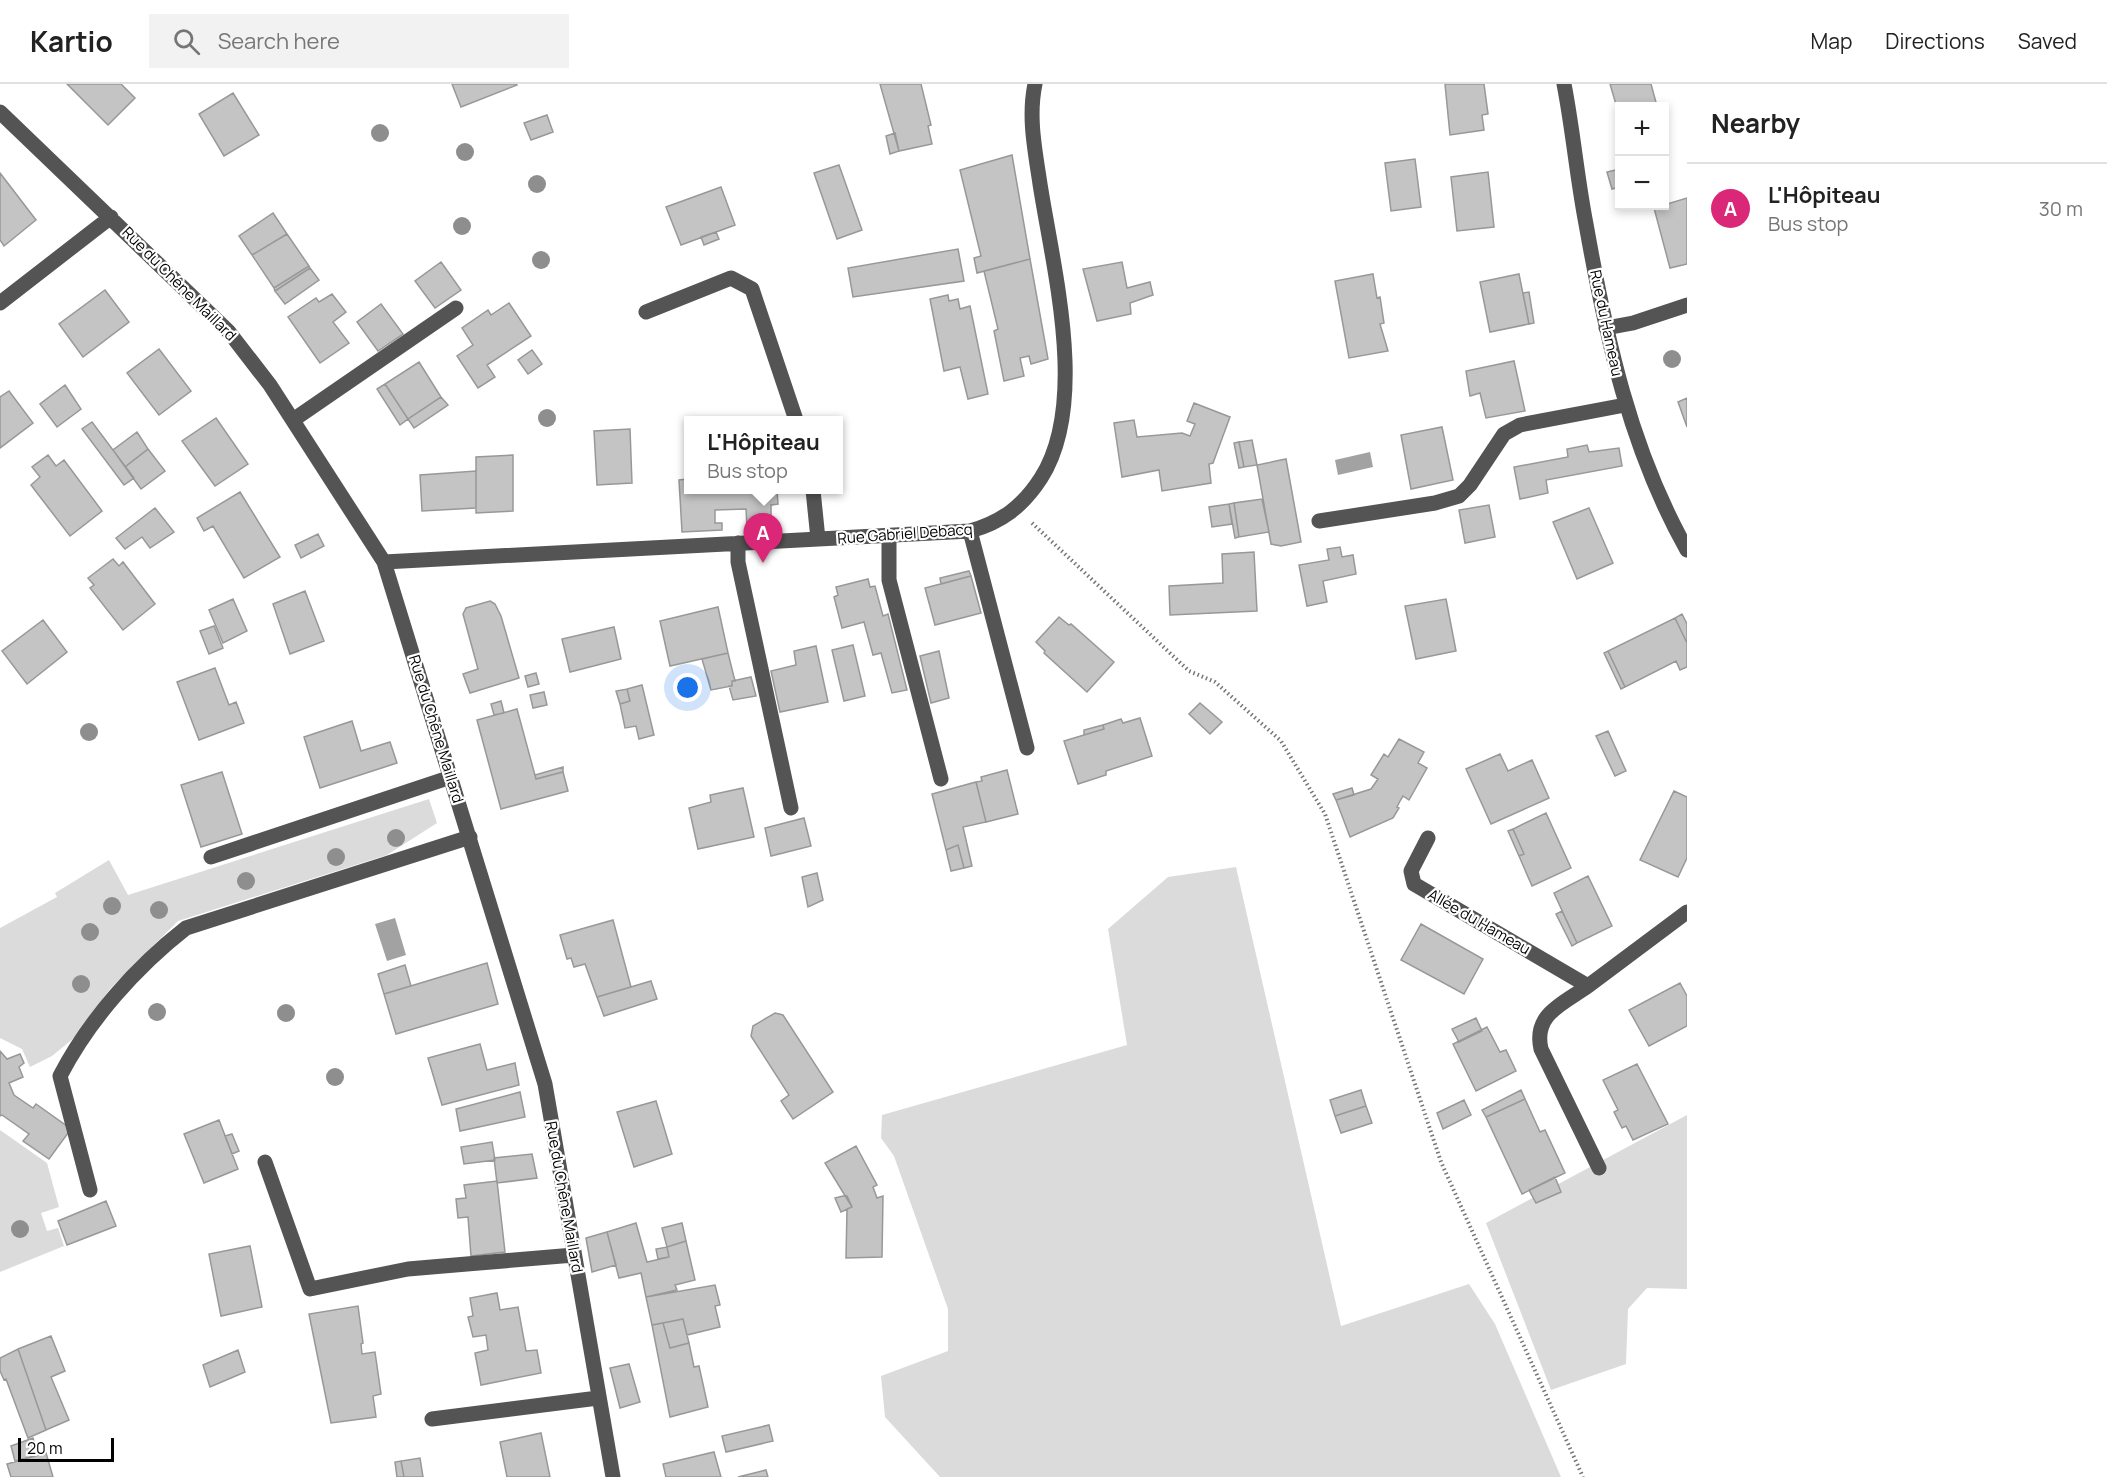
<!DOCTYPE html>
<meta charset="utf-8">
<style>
body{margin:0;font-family:Manrope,sans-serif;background:#f2f2f2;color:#222}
.controls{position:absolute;right:18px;top:18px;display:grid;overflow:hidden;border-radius:0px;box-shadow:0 3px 9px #0003}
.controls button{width:54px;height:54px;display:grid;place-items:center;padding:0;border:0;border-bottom:2px solid #e0e0e0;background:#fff;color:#222;font:30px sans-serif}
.scale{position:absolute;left:18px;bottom:15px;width:96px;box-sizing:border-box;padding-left:6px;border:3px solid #000;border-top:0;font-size:16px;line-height:21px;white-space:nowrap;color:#000;-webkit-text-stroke:4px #fff;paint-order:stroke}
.you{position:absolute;left:688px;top:604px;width:21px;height:21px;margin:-15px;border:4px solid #fff;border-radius:50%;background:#1a73e8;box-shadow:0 0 0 9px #1a73e833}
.badge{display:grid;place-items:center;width:39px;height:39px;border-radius:50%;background:#db2777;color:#fff;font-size:20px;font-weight:700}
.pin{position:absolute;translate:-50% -50px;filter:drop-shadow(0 2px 3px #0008)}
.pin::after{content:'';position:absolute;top:32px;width:21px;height:18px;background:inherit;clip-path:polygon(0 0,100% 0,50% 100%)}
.popup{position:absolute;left:684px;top:332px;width:159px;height:78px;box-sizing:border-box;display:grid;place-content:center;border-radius:0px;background:#fff;filter:drop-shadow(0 2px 4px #0005);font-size:20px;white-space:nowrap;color:#767676}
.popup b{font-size:22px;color:#222}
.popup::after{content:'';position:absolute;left:50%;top:100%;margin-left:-12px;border:12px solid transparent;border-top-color:#fff}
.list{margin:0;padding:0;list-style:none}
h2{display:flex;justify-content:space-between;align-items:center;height:78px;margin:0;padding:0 24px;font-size:26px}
h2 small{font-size:20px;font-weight:400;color:#767676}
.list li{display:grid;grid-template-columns:39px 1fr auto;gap:18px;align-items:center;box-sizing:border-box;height:90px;padding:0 24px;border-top:2px solid #e0e0e0}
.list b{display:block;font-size:22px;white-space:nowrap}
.list p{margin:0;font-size:20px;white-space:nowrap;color:#767676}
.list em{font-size:20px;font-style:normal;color:#767676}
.icon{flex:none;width:33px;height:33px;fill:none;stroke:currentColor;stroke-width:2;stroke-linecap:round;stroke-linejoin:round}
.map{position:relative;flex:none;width:1687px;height:1393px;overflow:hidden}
header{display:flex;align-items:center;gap:36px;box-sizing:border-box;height:84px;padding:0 30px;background:#fff;border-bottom:2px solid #e0e0e0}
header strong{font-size:28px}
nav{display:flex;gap:33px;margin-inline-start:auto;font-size:21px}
.search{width:420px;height:54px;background:#f2f2f2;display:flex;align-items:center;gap:15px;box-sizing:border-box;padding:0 21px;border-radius:0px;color:#767676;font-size:22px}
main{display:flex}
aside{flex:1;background:#fff}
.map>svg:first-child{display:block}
.green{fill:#dbdbdb}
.water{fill:#a2a2a2}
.building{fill:#c4c4c4;stroke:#989898;stroke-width:1.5}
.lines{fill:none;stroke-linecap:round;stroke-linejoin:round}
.path{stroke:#767676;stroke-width:4;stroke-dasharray:1.5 3;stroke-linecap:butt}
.minor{stroke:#545454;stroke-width:15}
.tree{fill:#8e8e8e}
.labels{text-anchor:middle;stroke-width:4.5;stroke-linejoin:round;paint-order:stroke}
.street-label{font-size:15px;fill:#000;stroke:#fff}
</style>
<header>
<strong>Kartio</strong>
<div class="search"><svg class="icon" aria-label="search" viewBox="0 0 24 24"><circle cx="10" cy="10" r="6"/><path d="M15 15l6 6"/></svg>Search here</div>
<nav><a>Map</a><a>Directions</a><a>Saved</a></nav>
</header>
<main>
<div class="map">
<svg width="1687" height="1393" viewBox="0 0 1687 1393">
<rect width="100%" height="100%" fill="#fff"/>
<path class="green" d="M 429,715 L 437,739 L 387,771 L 178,837 L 109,906 L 80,949 L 52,972 L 30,983 L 22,965 L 0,954 L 0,844 L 57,813 L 55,809 L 109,776 L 128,811 Z
M 1236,783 L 1341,1242 L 1469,1200 L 1495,1240 L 1561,1393 L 940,1393 L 885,1333 L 881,1292 L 948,1267 L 948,1225 L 894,1072 L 881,1054 L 882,1031 L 1127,961 L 1108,845 L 1168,793 Z
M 1687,1031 L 1687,1205 L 1647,1204 L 1628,1225 L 1626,1280 L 1551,1306 L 1486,1139 Z
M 0,1046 L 47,1079 L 59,1123 L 41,1129 L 47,1147 L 58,1144 L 64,1162 L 0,1188 Z"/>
<path class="water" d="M 1370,368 L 1373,383 L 1338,391 L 1335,376 Z
M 395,834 L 406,871 L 387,877 L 375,840 Z"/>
<path class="building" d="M 67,0 L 121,0 L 135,14 L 108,41 Z
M 452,0 L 516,0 L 517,1 L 461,23 Z
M 880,0 L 921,0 L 931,41 L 928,42 L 932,60 L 899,67 Z
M 1445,0 L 1484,0 L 1488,30 L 1482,31 L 1484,46 L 1450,51 Z
M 1610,0 L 1651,0 L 1657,22 L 1620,22 L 1620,34 Z
M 233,9 L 259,51 L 224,72 L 199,30 Z
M 547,31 L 553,48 L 531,56 L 524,39 Z
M 895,49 L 899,67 L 890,70 L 886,52 Z
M 1012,71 L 1030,175 L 977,189 L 974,174 L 981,172 L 960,86 Z
M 1415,75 L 1421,123 L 1391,127 L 1385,79 Z
M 839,81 L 862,146 L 837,155 L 814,89 Z
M 1620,85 L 1620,103 L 1612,105 L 1607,88 Z
M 1488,88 L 1494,143 L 1457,147 L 1451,93 Z
M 0,89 L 36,136 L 4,162 L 0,156 Z
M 721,103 L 735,141 L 681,161 L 666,123 Z
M 1687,114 L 1687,180 L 1670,184 L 1654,124 Z
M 273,129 L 287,150 L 252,171 L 239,152 Z
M 716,148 L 719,155 L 704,161 L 701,153 Z
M 287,150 L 309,182 L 274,204 L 252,171 Z
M 958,165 L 964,197 L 853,213 L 848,184 Z
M 1030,175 L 1048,275 L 1031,280 L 1029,272 L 1020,274 L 1024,292 L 1004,297 L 994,247 L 998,245 L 984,187 Z
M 441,178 L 461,206 L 435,224 L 415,197 Z
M 1122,178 L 1127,204 L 1150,198 L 1153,211 L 1130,219 L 1131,230 L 1097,237 L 1083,185 Z
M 309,182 L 310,184 L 275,207 L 274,204 Z
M 310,184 L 319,196 L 285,220 L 275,207 Z
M 1373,190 L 1377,214 L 1380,213 L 1384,239 L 1380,240 L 1388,267 L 1349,274 L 1335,197 Z
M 1519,190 L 1529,240 L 1490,248 L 1480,198 Z
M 105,206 L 129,238 L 83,273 L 59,240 Z
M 1529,208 L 1534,239 L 1529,240 L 1523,209 Z
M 332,210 L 346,228 L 333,238 L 349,259 L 320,279 L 288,233 L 316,214 L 319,218 Z
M 948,211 L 949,217 L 958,215 L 960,225 L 970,222 L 988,310 L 968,315 L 960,283 L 944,287 L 930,215 Z
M 509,219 L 531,252 L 487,281 L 495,293 L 478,304 L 457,272 L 473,261 L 462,244 L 488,226 L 491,231 Z
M 381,220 L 403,250 L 378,267 L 357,238 Z
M 159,265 L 191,307 L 159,331 L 127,289 Z
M 532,266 L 542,280 L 528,290 L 518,276 Z
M 1514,277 L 1525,327 L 1486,334 L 1480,309 L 1470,312 L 1466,287 Z
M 419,278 L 441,313 L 408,335 L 385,300 Z
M 385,300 L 408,335 L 400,341 L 377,305 Z
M 65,301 L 81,325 L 57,343 L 40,320 Z
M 9,307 L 33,339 L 0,364 L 0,313 Z
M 441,313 L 448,321 L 414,344 L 408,335 Z
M 1687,314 L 1687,343 L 1678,318 Z
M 1194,319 L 1230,333 L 1213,379 L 1209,380 L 1211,399 L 1162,407 L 1159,386 L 1122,393 L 1114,339 L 1134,336 L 1137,353 L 1182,349 L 1190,352 L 1195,340 L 1187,337 Z
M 216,334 L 248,380 L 215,402 L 182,357 Z
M 92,338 L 134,394 L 124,401 L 82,345 Z
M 1442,343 L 1453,396 L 1411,405 L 1401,351 Z
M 630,345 L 632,399 L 597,401 L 594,347 Z
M 137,348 L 148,365 L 125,383 L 113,366 Z
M 1252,356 L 1257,381 L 1244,383 L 1239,358 Z
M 1239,358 L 1244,383 L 1239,384 L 1234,359 Z
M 1587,361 L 1589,368 L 1619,364 L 1622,382 L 1546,396 L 1548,409 L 1520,415 L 1514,383 L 1568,373 L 1567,365 Z
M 148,365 L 165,387 L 141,405 L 125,383 Z
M 48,371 L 56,382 L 64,376 L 102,427 L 70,452 L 31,401 L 40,393 L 32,383 Z
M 513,371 L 513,427 L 476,429 L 476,373 Z
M 1286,375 L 1301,458 L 1281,462 L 1271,460 L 1257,381 Z
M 476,387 L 476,424 L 422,427 L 420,391 Z
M 688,395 L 688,406 L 777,406 L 778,420 L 771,421 L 771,438 L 765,438 L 765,443 L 747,444 L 746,425 L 715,426 L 715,439 L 722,439 L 722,446 L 682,448 L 679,396 Z
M 240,408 L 280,473 L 244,494 L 213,442 L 204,447 L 197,434 Z
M 1262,415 L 1269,448 L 1239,453 L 1234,419 Z
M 1234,419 L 1239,453 L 1235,454 L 1229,420 Z
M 1229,420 L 1232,440 L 1212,443 L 1209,423 Z
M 1489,421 L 1495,453 L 1465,459 L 1459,426 Z
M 155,424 L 174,448 L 150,464 L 142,453 L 125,465 L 116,454 Z
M 1589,424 L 1613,479 L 1577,495 L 1553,438 Z
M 318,450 L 324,462 L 301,474 L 295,461 Z
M 1340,463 L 1342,473 L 1353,471 L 1356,490 L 1323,497 L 1327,518 L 1307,522 L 1299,481 L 1329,476 L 1327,465 Z
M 1254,468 L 1257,527 L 1170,531 L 1169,502 L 1223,499 L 1222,470 Z
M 113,475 L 119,482 L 123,478 L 155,520 L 123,546 L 90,504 L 94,501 L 88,494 Z
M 969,487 L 971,492 L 941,500 L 940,494 Z
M 971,492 L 981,529 L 935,541 L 925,504 Z
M 868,495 L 870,503 L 875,502 L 883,532 L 888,530 L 907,606 L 892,609 L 881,569 L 873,571 L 864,538 L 842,544 L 834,513 L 838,511 L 836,503 Z
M 305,507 L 324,557 L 290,570 L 273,520 Z
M 233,515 L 247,547 L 223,559 L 209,526 Z
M 1446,515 L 1456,567 L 1416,575 L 1405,522 Z
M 490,517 L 495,520 L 501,532 L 519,594 L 470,609 L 463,590 L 478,585 L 463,530 L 466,524 Z
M 718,523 L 728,569 L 670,582 L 660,537 Z
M 1682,530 L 1687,540 L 1687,559 L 1675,534 Z
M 1059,533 L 1069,541 L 1071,540 L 1114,578 L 1087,608 L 1044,569 L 1045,567 L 1036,558 Z
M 1675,534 L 1687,559 L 1687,583 L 1680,586 L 1676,577 L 1625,603 L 1608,567 Z
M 43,536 L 67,568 L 27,600 L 2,567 Z
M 214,542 L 223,564 L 209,570 L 200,547 Z
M 614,543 L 621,575 L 570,588 L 562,555 Z
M 853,561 L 865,612 L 844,617 L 832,566 Z
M 816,562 L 828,618 L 780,628 L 771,587 L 796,581 L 794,567 Z
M 939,567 L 949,614 L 931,619 L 920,572 Z
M 1608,567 L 1625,603 L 1621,605 L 1604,569 Z
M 728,569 L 735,597 L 732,597 L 732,602 L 711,606 L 702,575 Z
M 215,584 L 229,621 L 236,618 L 244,639 L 199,656 L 177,598 Z
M 536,589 L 539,600 L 528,603 L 525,592 Z
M 751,593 L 756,612 L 733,616 L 729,602 L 732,602 L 732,597 Z
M 642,601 L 654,651 L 639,655 L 636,642 L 625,644 L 620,620 L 630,617 L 627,605 Z
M 627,605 L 630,617 L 620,620 L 616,607 Z
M 544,608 L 547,621 L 533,624 L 530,611 Z
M 501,617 L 504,629 L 494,631 L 491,620 Z
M 1200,619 L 1222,638 L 1210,650 L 1189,630 Z
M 517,625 L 536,695 L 563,688 L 568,707 L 501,725 L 477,636 Z
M 1140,634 L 1152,672 L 1106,687 L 1106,691 L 1078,700 L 1064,657 L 1104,645 L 1103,641 L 1121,635 L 1123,639 Z
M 352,637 L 361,667 L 390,658 L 397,679 L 320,704 L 304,653 Z
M 1103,641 L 1104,645 L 1084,651 L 1084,646 Z
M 1608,647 L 1626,687 L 1615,692 L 1596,652 Z
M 1399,655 L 1424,668 L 1418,679 L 1427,684 L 1409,716 L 1403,712 L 1400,717 L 1397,723 L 1399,724 L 1393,734 L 1350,753 L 1336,716 L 1371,705 L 1378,695 L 1371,691 L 1384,670 L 1388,673 Z
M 1500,670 L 1508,687 L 1532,676 L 1549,714 L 1491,740 L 1466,685 Z
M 563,683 L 563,688 L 536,695 L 535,691 Z
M 1007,686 L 1018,730 L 986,738 L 976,698 L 982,697 L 981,693 Z
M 222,688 L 242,750 L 201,763 L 181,701 Z
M 976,698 L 986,738 L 963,743 L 972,782 L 964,784 L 958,761 L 946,766 L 932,710 Z
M 743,704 L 754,753 L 698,765 L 689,724 L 711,718 L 710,711 Z
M 1352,704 L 1354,711 L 1336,716 L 1333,710 Z
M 1674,707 L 1687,713 L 1687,774 L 1678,793 L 1640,776 Z
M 1546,729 L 1571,784 L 1532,802 L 1519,772 L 1524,770 L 1513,745 Z
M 804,734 L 811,762 L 771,772 L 765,744 Z
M 1513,745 L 1524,770 L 1519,772 L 1508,747 Z
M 958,761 L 964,784 L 951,787 L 946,766 Z
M 817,789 L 823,816 L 808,823 L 802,793 Z
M 1588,792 L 1612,842 L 1577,859 L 1554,809 Z
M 1562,827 L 1577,859 L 1572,862 L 1556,830 Z
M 613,836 L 631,903 L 597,913 L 585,880 L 574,883 L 571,874 L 567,875 L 560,851 Z
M 1421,840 L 1483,875 L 1464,910 L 1401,876 Z
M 487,879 L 498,920 L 396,950 L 384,910 Z
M 405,881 L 411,902 L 384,910 L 378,890 Z
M 651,897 L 657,915 L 604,932 L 597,913 Z
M 1680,899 L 1687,912 L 1687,942 L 1649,962 L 1629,926 Z
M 775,929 L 783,931 L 833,1008 L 793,1035 L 781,1017 L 789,1011 L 751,952 L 753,942 Z
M 1476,934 L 1482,947 L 1459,958 L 1452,945 Z
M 1487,943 L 1500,968 L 1506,966 L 1516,987 L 1476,1007 L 1453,960 Z
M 480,960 L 487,986 L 515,979 L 519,1001 L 442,1021 L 428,974 Z
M 0,967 L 7,975 L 20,970 L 24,979 L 19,983 L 23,993 L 9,999 L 14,1011 L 33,1024 L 36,1020 L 71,1045 L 49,1075 L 23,1057 L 29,1050 L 2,1031 L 0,1032 Z
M 1637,980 L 1668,1040 L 1633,1056 L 1626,1042 L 1622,1044 L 1614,1028 L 1618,1026 L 1603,996 Z
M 1361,1006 L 1366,1022 L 1335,1032 L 1330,1016 Z
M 1521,1006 L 1525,1015 L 1486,1033 L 1482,1026 Z
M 520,1008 L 525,1033 L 460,1047 L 456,1025 Z
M 1525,1015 L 1540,1048 L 1545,1046 L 1565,1089 L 1522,1110 L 1486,1033 Z
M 1464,1016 L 1471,1031 L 1443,1045 L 1437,1029 Z
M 656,1017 L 672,1070 L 634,1083 L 617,1028 Z
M 1366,1022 L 1372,1039 L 1341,1049 L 1335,1032 Z
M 219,1036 L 238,1085 L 204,1099 L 184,1050 Z
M 232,1050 L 239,1067 L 232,1070 L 225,1052 Z
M 492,1058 L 495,1076 L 464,1080 L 461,1063 Z
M 856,1062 L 877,1101 L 873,1103 L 877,1114 L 883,1112 L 882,1173 L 846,1174 L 847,1125 L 852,1123 L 825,1079 Z
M 532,1070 L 537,1094 L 497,1099 L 494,1074 Z
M 1555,1093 L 1561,1108 L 1536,1119 L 1529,1106 Z
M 497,1097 L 505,1168 L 471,1172 L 468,1133 L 458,1134 L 456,1115 L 466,1114 L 464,1101 Z
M 843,1112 L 847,1112 L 852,1123 L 841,1128 L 835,1114 Z
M 106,1117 L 116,1142 L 67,1161 L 58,1137 Z
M 636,1139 L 647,1178 L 669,1173 L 667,1163 L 686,1157 L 695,1196 L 675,1201 L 677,1206 L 646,1213 L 641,1189 L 619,1194 L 607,1148 Z
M 682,1139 L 686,1157 L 667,1163 L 662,1144 Z
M 607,1148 L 616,1181 L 592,1188 L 586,1154 Z
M 250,1162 L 262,1223 L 221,1232 L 209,1170 Z
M 667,1163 L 669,1173 L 658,1175 L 656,1165 Z
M 715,1201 L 720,1221 L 715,1222 L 720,1243 L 687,1251 L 683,1235 L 652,1241 L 646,1213 Z
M 497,1209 L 500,1226 L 518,1223 L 526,1267 L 537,1266 L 541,1289 L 481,1301 L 475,1269 L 488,1266 L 486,1251 L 473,1253 L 468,1233 L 473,1232 L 470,1214 Z
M 358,1222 L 363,1259 L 361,1260 L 362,1270 L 375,1268 L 381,1310 L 373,1312 L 376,1333 L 331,1339 L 309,1230 Z
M 683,1235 L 689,1259 L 670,1264 L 663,1239 Z
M 663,1239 L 670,1264 L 689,1259 L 694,1283 L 699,1282 L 708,1323 L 670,1333 L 652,1241 Z
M 51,1252 L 65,1287 L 51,1293 L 69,1336 L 46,1346 L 18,1265 Z
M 18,1265 L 46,1346 L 28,1354 L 6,1295 L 4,1296 L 0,1287 L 0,1274 Z
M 238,1266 L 245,1288 L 210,1303 L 203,1281 Z
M 629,1280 L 640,1318 L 620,1324 L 610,1284 Z
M 769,1341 L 773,1357 L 726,1368 L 722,1352 Z
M 541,1349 L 550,1393 L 507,1393 L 500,1358 Z
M 33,1354 L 38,1371 L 15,1377 L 11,1362 Z
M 714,1368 L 721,1393 L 666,1393 L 663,1380 Z
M 46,1369 L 53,1393 L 11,1393 L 7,1380 Z
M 420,1374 L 423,1393 L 404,1393 L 401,1377 Z
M 401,1377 L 404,1393 L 397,1393 L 395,1378 Z
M 766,1386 L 768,1393 L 738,1393 Z"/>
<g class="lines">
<path class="path" d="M 1032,439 L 1189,587 L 1215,598 L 1281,657 L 1325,730 L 1441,1078 L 1583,1393"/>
<path class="minor" d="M 1564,0 C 1573,46 1577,94 1586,140 C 1606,253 1630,365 1687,466
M 0,28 L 229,248 L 270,301 L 384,478 L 545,1000 L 613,1393
M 0,219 L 111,133
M 646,228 L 731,194 L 752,205 L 796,336
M 1606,244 L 1633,239 L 1687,221
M 293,336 L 456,224
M 813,406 L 818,455
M 1319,437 L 1435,419 L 1459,412 L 1470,401 L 1504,350 L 1520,341 L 1625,321
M 970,447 L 1027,664
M 889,453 L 889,496 L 941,695
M 738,459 L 738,478 L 791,724
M 384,478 L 970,447 C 1002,438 1023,422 1041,394 C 1089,319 1053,184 1040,100 C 1035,66 1028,33 1035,0
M 1428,754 L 1411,787 L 1414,800 L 1588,902 L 1687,828
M 211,773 L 451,693
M 1588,902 C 1563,920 1533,930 1541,965 L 1599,1084
M 265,1078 L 310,1205 L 408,1185 L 574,1171
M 90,1106 L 60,992 C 89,936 136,883 186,844 L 470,753
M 432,1335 L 598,1314"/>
</g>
<g class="tree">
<circle cx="380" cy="49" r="9"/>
<circle cx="465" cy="68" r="9"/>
<circle cx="537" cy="100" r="9"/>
<circle cx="462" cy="142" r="9"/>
<circle cx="541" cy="176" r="9"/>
<circle cx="1672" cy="275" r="9"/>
<circle cx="547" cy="334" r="9"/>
<circle cx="89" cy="648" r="9"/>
<circle cx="396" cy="754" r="9"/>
<circle cx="336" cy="773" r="9"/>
<circle cx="246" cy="797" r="9"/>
<circle cx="112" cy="822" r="9"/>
<circle cx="159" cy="826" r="9"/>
<circle cx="90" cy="848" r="9"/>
<circle cx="81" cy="900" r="9"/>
<circle cx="157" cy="928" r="9"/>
<circle cx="286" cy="929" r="9"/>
<circle cx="335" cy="993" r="9"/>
<circle cx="20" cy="1145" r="9"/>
</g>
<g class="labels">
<g class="street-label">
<text transform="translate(179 200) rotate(45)" y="5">Rue du Chêne Maillard</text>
<text transform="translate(1606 239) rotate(78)" y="5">Rue du Hameau</text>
<text transform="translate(905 450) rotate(-4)" y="5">Rue Gabriel Debacq</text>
<text transform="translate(436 645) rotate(73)" y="5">Rue du Chêne Maillard</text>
<text transform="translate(1479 838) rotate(30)" y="5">Allée du Hameau</text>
<text transform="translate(564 1113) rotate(80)" y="5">Rue du Chêne Maillard</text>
</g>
</g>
</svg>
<div class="controls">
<button>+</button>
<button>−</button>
</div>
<div class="scale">20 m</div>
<div class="you"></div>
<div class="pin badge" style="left:763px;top:479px">A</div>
<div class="popup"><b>L'Hôpiteau</b>Bus stop</div>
</div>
<aside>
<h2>Nearby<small></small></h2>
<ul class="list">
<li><span class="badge">A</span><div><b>L'Hôpiteau</b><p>Bus stop</p></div><em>30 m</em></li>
</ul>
</aside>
</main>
